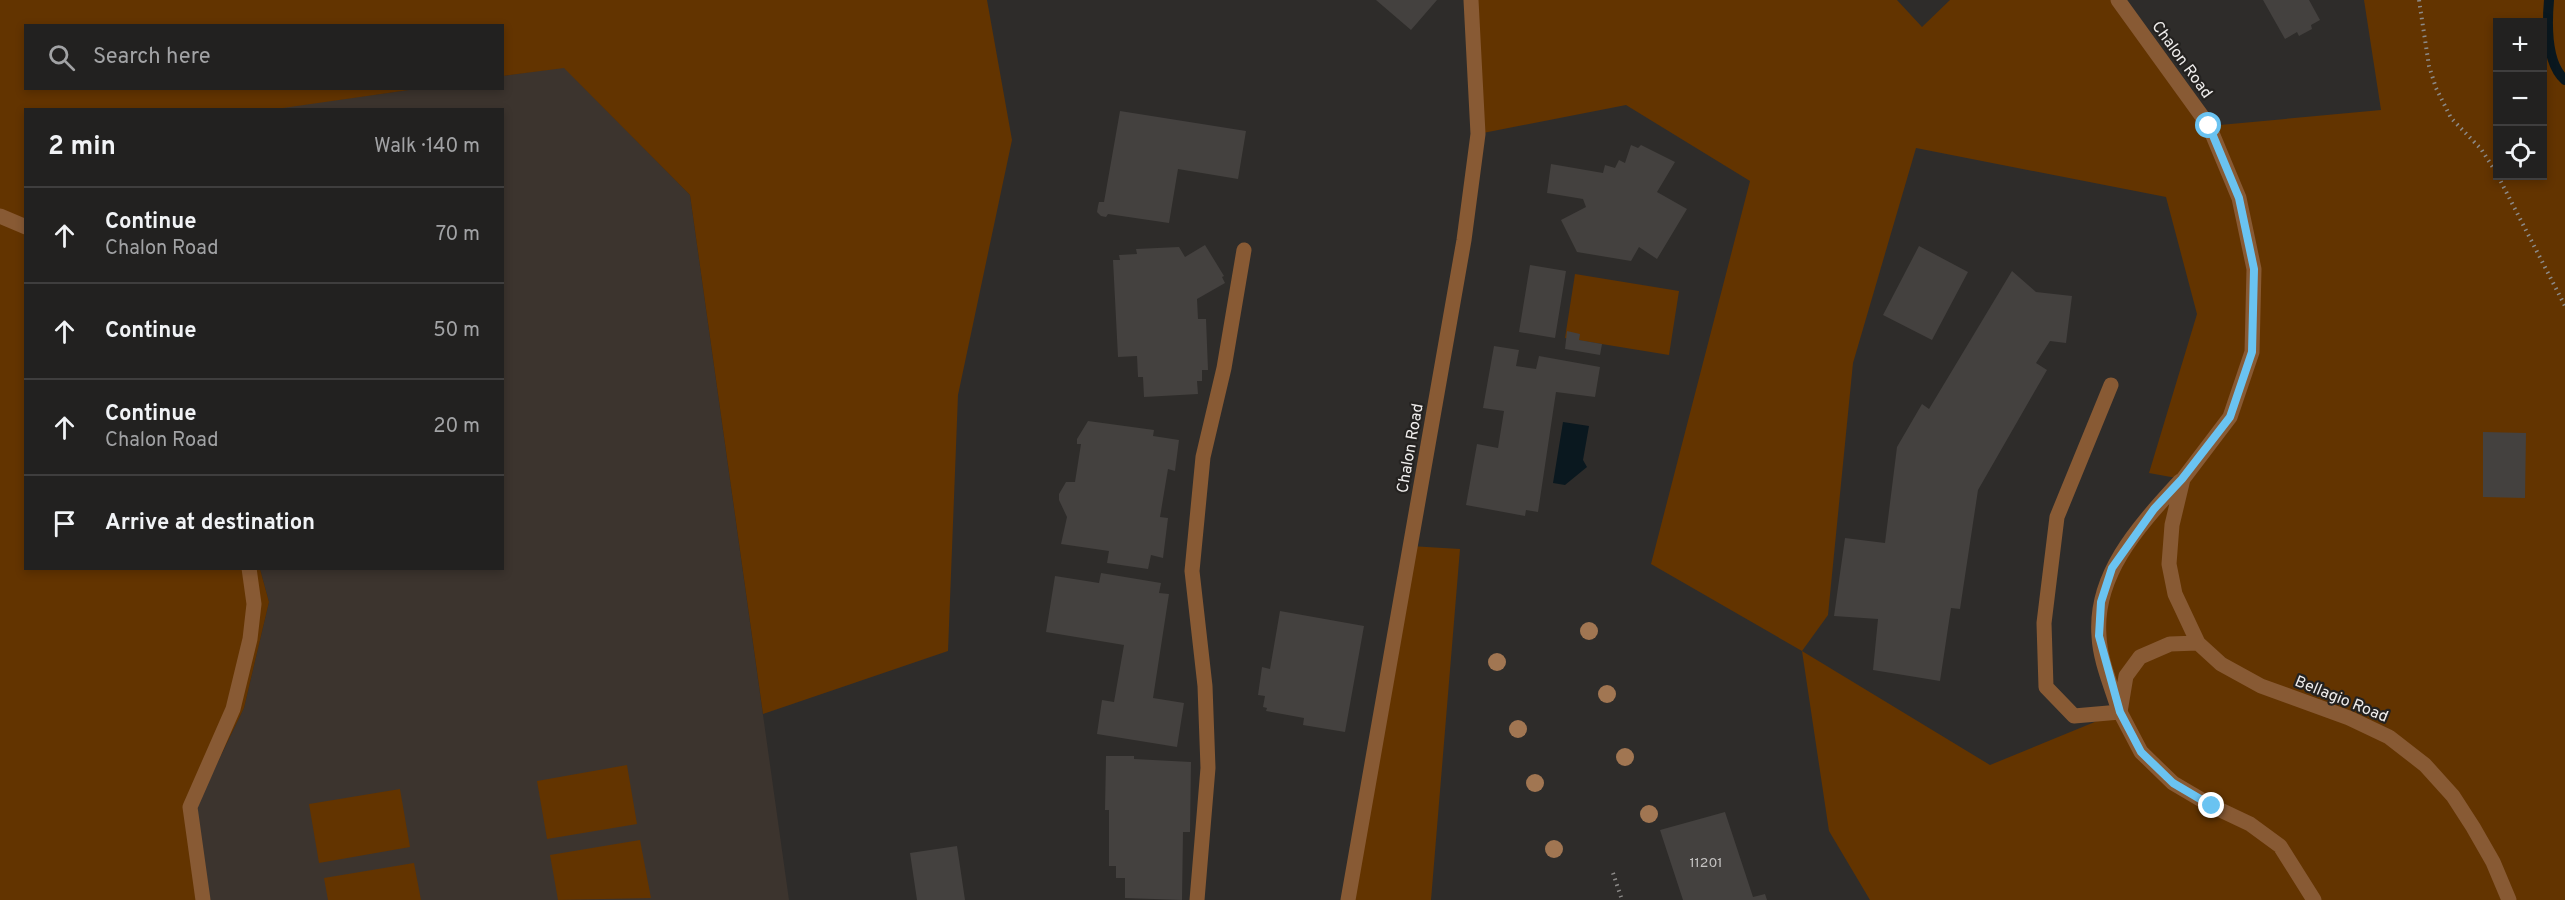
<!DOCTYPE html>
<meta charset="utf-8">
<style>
body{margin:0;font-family:Overpass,sans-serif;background:#2e2e2d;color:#f1f3f6}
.controls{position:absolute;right:18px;top:18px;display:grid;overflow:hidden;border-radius:0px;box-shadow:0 3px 9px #0003}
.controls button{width:54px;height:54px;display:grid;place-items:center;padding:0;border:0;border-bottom:2px solid #3f3e3e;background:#222120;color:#f1f3f6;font:30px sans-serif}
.stop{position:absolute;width:18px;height:18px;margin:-14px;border:4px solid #6ac3f1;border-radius:50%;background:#fff}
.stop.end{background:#6ac3f1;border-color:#fff;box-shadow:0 2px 6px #0008}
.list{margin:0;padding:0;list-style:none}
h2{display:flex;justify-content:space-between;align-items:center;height:78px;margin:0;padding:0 24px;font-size:26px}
h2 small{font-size:20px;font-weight:400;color:#a2a3a5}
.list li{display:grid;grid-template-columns:39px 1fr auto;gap:18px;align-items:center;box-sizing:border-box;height:96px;padding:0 24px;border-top:2px solid #3f3e3e}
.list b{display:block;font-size:22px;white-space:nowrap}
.list p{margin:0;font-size:20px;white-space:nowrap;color:#a2a3a5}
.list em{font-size:20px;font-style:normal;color:#a2a3a5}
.icon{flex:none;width:33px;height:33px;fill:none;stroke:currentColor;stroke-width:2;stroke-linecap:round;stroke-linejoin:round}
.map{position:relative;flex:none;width:2565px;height:900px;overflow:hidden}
.search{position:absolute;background:#222120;box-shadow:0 3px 9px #0003;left:24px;top:24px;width:480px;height:66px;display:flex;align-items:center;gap:15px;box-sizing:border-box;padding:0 21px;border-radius:0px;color:#a2a3a5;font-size:22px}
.panel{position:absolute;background:#222120;box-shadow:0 3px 9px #0003;left:24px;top:108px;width:480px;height:462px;border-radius:0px}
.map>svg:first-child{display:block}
.built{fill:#3c342e}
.green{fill:#633400;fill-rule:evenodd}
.water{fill:#0a181f}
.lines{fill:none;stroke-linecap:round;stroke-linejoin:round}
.stream{stroke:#0a181f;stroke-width:10}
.building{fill:#44413f}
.path{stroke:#8c8a88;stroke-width:4;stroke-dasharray:1.5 4.5;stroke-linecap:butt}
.service{stroke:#885a34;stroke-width:15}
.minor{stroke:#885a34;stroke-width:15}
.tree{fill:#a17652}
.route{stroke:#6ac3f1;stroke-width:8}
.labels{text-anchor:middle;stroke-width:4.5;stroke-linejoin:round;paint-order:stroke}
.number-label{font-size:14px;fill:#c4c2c1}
.street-label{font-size:16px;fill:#efedec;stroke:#242220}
</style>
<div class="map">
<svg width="2565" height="900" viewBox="0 0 2565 900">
<rect width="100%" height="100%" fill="#2e2c2a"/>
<path class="built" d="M 564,67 L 690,195 L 789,900 L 204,900 L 196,807 L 244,708 L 269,602 L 260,569 L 502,568 L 502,110 L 269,109 L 416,89 L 502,88 L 503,76 Z"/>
<path class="green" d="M 0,0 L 987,0 L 1012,140 L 958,395 L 948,651 L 763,714 L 690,195 L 564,68 L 503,76 L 502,26 L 26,26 L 26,88 L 416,89 L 269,110 L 26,110 L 26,568 L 260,569 L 269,602 L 244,708 L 196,806 L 204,900 L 0,900 Z
M 1471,0 L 1897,0 L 1922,27 L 1950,0 L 2118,0 L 2209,126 L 2381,110 L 2364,0 L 2565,0 L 2565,900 L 1870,900 L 1829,831 L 1802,651 L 1651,564 L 1750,181 L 1626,105 L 1478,134 ZM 2498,22 L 2542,22 L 2542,176 L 2498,176 ZM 1916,148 L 2166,197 L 2197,314 L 2149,473 L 2182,479 L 2112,568 L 2099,636 L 2119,712 L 1990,765 L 1802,651 L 1828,615 L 1853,363 Z
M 1575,274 L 1679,291 L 1669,355 L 1565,338 Z
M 1410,546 L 1460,549 L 1431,900 L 1348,900 Z
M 627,765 L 637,824 L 547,839 L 537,781 Z
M 400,789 L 410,847 L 319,863 L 309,804 Z
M 640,840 L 651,898 L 558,900 L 550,855 Z
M 414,863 L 421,900 L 328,900 L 324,878 Z"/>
<path class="water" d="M 1563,422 L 1589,426 L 1583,460 L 1587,467 L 1565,485 L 1553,483 Z"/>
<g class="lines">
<path class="stream" d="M 2549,0 C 2547,23 2546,63 2565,80"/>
</g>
<path class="building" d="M 1376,0 L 1437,0 L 1411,30 Z
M 2263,0 L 2309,0 L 2320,20 L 2311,25 L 2312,29 L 2299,36 L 2297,32 L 2285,39 Z
M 1120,111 L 1246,131 L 1238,179 L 1178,169 L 1169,223 L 1108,214 L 1106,217 L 1101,216 L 1097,212 L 1098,206 L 1099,202 L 1104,202 Z
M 1631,145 L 1638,148 L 1641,145 L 1675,162 L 1657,192 L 1687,209 L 1657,259 L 1639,247 L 1631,261 L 1577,252 L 1561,220 L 1586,207 L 1583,199 L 1547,193 L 1551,164 L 1603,173 L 1605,165 L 1615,168 L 1619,160 L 1625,163 Z
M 1205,245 L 1224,276 L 1222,277 L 1225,283 L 1197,299 L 1198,319 L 1206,319 L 1208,370 L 1202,370 L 1202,381 L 1197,381 L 1198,394 L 1144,397 L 1143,377 L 1138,377 L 1137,356 L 1118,357 L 1113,260 L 1120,260 L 1119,255 L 1137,254 L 1136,249 L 1179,247 L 1185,257 Z
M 1919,246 L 1968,272 L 1932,340 L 1883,315 Z
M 1530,265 L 1566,271 L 1555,338 L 1519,332 Z
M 2012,271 L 2036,292 L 2072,296 L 2066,343 L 2050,341 L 2036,363 L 2047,370 L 1978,490 L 1960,609 L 1951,608 L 1940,681 L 1873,670 L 1878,619 L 1834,616 L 1845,538 L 1885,543 L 1897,447 L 1922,404 L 1929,409 Z
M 1567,331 L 1580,334 L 1579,340 L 1602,344 L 1600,355 L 1565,349 Z
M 1494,346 L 1519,350 L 1516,366 L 1536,369 L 1539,356 L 1600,367 L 1595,397 L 1556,392 L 1538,512 L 1526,510 L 1525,516 L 1466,505 L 1477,444 L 1498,448 L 1504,411 L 1483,408 Z
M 1088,421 L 1154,430 L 1153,436 L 1179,440 L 1175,471 L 1168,469 L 1160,517 L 1168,518 L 1163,558 L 1151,555 L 1148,569 L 1107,563 L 1109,551 L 1061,544 L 1067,517 L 1059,500 L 1059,494 L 1066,482 L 1075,482 L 1081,444 L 1077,444 L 1077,439 Z
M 2483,432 L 2526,433 L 2525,498 L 2483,497 Z
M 1101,573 L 1161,583 L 1159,593 L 1169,594 L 1153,698 L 1184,703 L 1177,747 L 1097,734 L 1102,700 L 1114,702 L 1124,645 L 1046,632 L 1055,576 L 1099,583 Z
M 1280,611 L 1364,626 L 1345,732 L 1303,725 L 1304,718 L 1266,711 L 1267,708 L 1263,707 L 1265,696 L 1258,695 L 1262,667 L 1270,669 Z
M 1106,756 L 1134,756 L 1134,759 L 1191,762 L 1190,832 L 1183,832 L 1182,900 L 1125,898 L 1125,878 L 1116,878 L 1116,866 L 1109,866 L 1109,810 L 1105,810 Z
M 1725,812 L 1753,897 L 1765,894 L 1767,900 L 1683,900 L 1660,830 Z
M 957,846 L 965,900 L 917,900 L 910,853 Z"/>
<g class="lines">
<path class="path" d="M 2419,0 L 2429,66 L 2436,88 L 2451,118 L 2481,149 L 2498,175
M 2498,176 L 2565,306
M 1613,873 L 1622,900"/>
<path class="service" d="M 0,216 L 26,227
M 2111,385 L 2057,517 L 2044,623 L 2046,687 L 2074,716 L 2120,712
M 203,900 L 190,807 L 233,709 L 250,639 L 254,604 L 249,568"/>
<path class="minor" d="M 2118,0 L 2209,126 L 2239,198 L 2254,269 L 2252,352 L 2230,417 L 2183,479 L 2172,525 L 2169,564 L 2175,594 L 2198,643 L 2221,664 L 2261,686 L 2349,718 L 2389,737 L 2425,765 L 2453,796 L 2473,827 L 2493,862 L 2509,900
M 2198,643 L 2170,644 L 2140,657 L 2126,676 L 2120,712 L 2141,752 L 2173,783 L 2212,806 L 2250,824 L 2280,846 L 2314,900
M 2118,708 C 2111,685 2100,660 2099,636 C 2094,573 2141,524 2180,481
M 1197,900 L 1208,768 L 1205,686 L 1192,571 L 1203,457 L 1224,368 L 1244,250
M 1348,900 L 1464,240 L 1478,134 L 1471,0"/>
</g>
<g class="tree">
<circle cx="1589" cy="631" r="9"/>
<circle cx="1497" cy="662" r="9"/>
<circle cx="1607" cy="694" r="9"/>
<circle cx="1518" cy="729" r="9"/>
<circle cx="1625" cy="757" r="9"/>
<circle cx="1535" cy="783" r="9"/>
<circle cx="1649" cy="814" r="9"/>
<circle cx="1554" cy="849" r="9"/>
</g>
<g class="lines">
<path class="route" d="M 2209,126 L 2239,198 L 2254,269 L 2252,352 L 2230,417 L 2182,479 L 2154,509 L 2112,568 L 2101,602 L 2099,636 L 2120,712 L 2141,752 L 2173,783 L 2212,806"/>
</g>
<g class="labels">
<g class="number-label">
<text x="1706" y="867">11201</text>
</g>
<g class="street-label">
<text transform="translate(2183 59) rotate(54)" y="6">Chalon Road</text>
<text transform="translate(1409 448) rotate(-80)" y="6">Chalon Road</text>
<text transform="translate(2342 698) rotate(22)" y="6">Bellagio Road</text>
</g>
</g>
</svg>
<div class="controls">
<button>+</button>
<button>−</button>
<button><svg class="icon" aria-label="locate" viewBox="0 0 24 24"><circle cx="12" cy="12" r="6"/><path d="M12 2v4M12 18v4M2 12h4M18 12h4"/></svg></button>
</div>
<div class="stop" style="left:2209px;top:126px"></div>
<div class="stop end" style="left:2212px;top:806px"></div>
<div class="search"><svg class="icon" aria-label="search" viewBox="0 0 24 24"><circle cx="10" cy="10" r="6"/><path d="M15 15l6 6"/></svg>Search here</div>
<section class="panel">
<h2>2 min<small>Walk · 140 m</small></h2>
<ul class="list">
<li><svg class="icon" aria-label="ahead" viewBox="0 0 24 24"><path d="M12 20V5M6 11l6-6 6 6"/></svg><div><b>Continue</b><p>Chalon Road</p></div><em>70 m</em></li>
<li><svg class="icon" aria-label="ahead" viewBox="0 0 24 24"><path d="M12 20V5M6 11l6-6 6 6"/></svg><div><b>Continue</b></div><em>50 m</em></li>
<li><svg class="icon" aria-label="ahead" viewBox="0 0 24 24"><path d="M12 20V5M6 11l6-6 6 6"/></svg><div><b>Continue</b><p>Chalon Road</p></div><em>20 m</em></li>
<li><svg class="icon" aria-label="arrive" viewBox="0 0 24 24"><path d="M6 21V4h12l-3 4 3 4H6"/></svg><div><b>Arrive at destination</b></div></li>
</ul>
</section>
</div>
